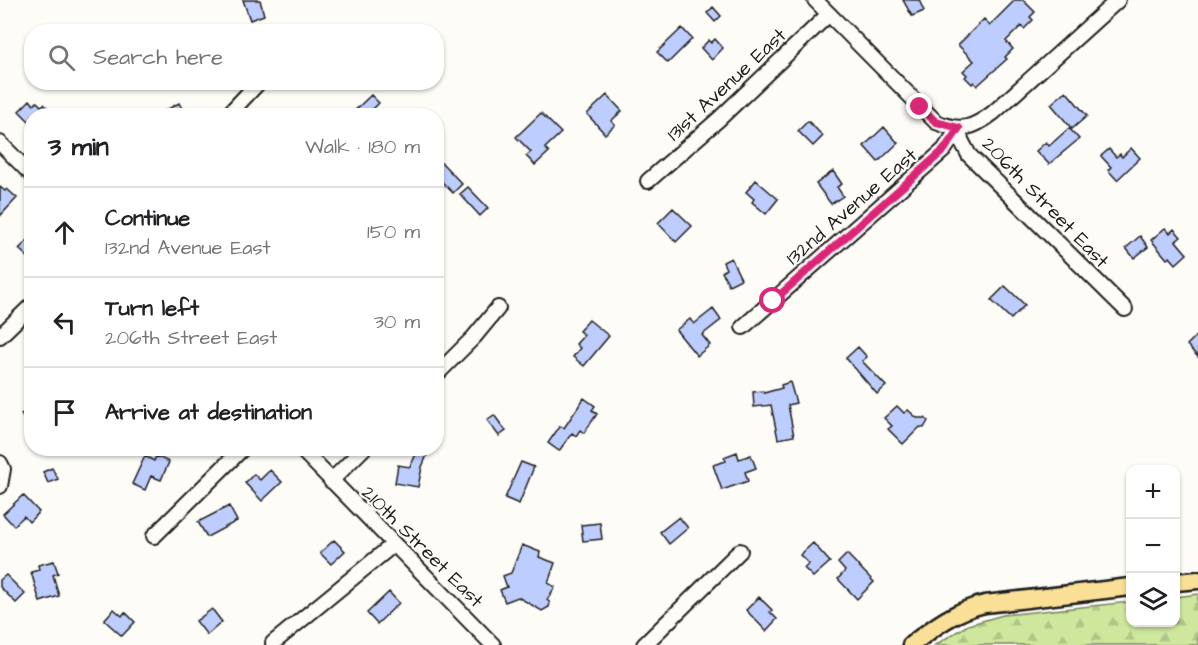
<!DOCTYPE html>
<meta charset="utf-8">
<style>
body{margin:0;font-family:"Architects Daughter",sans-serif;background:#f6f6f6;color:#202124}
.controls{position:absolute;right:18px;bottom:18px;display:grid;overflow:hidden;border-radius:12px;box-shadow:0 2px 4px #0004}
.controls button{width:54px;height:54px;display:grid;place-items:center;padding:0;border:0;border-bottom:2px solid #e0e0e0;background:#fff;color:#202124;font:30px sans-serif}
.stop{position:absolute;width:18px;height:18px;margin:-14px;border:4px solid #db2777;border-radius:50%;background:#fff}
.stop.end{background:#db2777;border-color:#fff;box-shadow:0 2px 6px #0008}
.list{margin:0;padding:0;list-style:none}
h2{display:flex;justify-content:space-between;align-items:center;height:78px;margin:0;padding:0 24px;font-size:26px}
h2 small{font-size:20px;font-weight:400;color:#757577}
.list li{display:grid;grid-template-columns:39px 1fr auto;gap:18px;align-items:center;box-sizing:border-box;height:90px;padding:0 24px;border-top:2px solid #e0e0e0}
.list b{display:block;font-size:22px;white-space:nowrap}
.list p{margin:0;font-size:20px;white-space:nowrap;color:#757577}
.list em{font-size:20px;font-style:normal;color:#757577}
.icon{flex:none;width:33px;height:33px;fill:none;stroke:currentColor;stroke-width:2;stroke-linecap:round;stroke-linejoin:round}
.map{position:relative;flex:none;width:1198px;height:645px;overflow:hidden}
.search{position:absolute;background:#fff;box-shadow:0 2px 4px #0004;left:24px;top:24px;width:420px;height:66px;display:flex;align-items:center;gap:15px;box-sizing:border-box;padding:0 21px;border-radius:24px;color:#757577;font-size:22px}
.panel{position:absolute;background:#fff;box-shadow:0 2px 4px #0004;left:24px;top:108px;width:420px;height:348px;border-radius:24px}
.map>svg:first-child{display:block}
.forest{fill:url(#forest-firs);stroke:#75825c;stroke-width:1.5}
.building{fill:#bdcdfe;stroke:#1c1c1c;stroke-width:1.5}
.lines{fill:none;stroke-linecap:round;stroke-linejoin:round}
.minor-casing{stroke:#1c1c1c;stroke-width:18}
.major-casing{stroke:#1c1c1c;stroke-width:21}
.minor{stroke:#fdfcf7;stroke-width:14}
.major{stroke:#fadf96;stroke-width:16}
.route{stroke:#db2777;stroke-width:8}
.labels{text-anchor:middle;stroke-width:4.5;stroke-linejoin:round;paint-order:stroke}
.street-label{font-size:20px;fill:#1c1c1c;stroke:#fdfcf7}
</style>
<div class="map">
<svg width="1198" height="645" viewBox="0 0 1198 645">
<defs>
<pattern id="forest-firs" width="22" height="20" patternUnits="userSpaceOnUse" patternTransform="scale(1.5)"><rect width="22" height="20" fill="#cee79d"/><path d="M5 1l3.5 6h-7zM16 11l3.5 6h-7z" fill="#b0c687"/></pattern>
</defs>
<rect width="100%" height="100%" fill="#fdfcf7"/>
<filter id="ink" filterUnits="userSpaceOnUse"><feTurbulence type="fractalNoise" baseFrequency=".0167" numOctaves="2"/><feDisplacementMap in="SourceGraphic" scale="12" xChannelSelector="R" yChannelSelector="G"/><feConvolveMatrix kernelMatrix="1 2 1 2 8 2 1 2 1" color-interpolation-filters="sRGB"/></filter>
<g filter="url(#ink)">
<path class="forest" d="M 1198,594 L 1198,645 L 935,645 L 968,625 L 1003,615 L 1130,602 L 1130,622 L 1176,622 L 1176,597 Z"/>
<path class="building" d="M 243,0 L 260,0 L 264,15 L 250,20 Z
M 903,0 L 919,0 L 924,11 L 912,16 Z
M 1015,0 L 1023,0 L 1035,12 L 1030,17 L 1033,20 L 1024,29 L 1021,26 L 1006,41 L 1013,49 L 1005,57 L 1007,59 L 977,86 L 974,82 L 972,84 L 965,77 L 967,75 L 963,71 L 974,61 L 958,45 L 984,19 L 990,25 Z
M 713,7 L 721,16 L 715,22 L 707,13 Z
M 682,28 L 692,39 L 668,63 L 657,52 Z
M 715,39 L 723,48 L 712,60 L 701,48 L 709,40 L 711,43 Z
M 1066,91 L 1087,116 L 1072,129 L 1051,104 Z
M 371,95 L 379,103 L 366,116 L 349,116 Z
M 607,95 L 622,111 L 611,121 L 615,125 L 605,134 L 587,114 Z
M 30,100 L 34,105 L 37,102 L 41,106 L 44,104 L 55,116 L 32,116 L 32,124 L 19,111 Z
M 179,103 L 184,112 L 178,116 L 155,116 Z
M 541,113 L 561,133 L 545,148 L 549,152 L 535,165 L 526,156 L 531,152 L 516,137 Z
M 808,121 L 823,136 L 813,146 L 798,131 Z
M 884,127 L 898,143 L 878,162 L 864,146 Z
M 1069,128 L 1079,139 L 1049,164 L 1036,151 L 1046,142 L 1049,146 Z
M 1131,148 L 1140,158 L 1117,180 L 1108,170 L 1111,167 L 1101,156 L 1109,149 L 1116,157 L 1120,154 L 1122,157 Z
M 442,163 L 462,184 L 453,193 L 436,176 L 436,168 Z
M 833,171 L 842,184 L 837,187 L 843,196 L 831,204 L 816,184 Z
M 756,180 L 778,199 L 766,214 L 752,202 L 754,199 L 746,192 Z
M 0,187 L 5,191 L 7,189 L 17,198 L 0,216 Z
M 468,187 L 488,208 L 480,216 L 460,194 Z
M 673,208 L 692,226 L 676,242 L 658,223 Z
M 1165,228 L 1170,233 L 1174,229 L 1181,237 L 1176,241 L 1187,254 L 1176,264 L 1170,257 L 1167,259 L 1151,240 Z
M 32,236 L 32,261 L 19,249 Z
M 1140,236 L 1148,247 L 1134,258 L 1126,248 Z
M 731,258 L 741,279 L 729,285 L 722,272 L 726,269 L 723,262 Z
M 1005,286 L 1025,305 L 1011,319 L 991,300 Z
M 713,309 L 721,320 L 702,335 L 710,345 L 697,356 L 676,330 L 690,319 L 694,324 Z
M 589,320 L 609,336 L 584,366 L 573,357 L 580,348 L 576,344 L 584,335 L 579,331 Z
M 1198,334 L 1198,357 L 1187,345 Z
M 858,347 L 867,357 L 862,361 L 886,386 L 877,394 L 846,358 Z
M 790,382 L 796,403 L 788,405 L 794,436 L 778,439 L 771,405 L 754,407 L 753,392 L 763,391 L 764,393 L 782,388 L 781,385 Z
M 584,398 L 595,406 L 592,410 L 597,414 L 584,433 L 580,430 L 576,436 L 572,433 L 559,451 L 548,443 L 560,426 L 564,428 Z
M 897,406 L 904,413 L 908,410 L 917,418 L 925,418 L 928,421 L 924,428 L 920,427 L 903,444 L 888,429 L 892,426 L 884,418 Z
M 32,408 L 32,433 L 21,414 Z
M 494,415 L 506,431 L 499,436 L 487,420 Z
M 418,450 L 427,455 L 422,467 L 418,487 L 395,483 L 398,465 L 410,467 Z
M 737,452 L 739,459 L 751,455 L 756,468 L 745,472 L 748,481 L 722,490 L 713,465 L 726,461 L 724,457 Z
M 145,456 L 154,461 L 156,456 L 169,462 L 161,480 L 151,476 L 145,490 L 132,484 Z
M 521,462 L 534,467 L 519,504 L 505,498 Z
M 52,468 L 58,479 L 48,483 L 43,472 Z
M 270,470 L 282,482 L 262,501 L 245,483 L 254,474 L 260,480 Z
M 23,495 L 39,512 L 29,522 L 24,516 L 14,526 L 3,514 Z
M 229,506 L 237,521 L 207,537 L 198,522 Z
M 679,517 L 688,528 L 669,544 L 660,532 Z
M 600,523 L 602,539 L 583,541 L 581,525 Z
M 334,540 L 345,551 L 331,564 L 320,553 Z
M 813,543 L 830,562 L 813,577 L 804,568 L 809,564 L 800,555 Z
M 522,545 L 540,552 L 539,557 L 555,563 L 548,583 L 555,587 L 547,600 L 550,603 L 549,607 L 542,611 L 518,597 L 505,602 L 500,590 L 507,587 L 503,576 L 511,573 Z
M 847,554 L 874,582 L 857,599 L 838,579 L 845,571 L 838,563 Z
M 54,561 L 58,573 L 53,575 L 59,596 L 40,602 L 31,572 L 39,570 L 38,565 Z
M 6,575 L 25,594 L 16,603 L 0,587 L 0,580 Z
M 389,592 L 399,603 L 377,624 L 367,613 Z
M 759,597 L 772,610 L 770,612 L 777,619 L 766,631 L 746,610 Z
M 114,609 L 122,616 L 125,612 L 135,622 L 122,636 L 104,620 Z
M 212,609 L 222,622 L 207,635 L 196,621 Z"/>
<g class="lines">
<defs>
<path id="minor" d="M 815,0 L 936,122 C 961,132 972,129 993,113 L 1118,0
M 227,116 L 259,82
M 959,128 L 961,140 L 969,155 L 1125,309
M 0,143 L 32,175
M 648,181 L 719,119 L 829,14
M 743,327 L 944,150 L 959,128
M 0,336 L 32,305
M 436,375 L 474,337 L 498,308
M 300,448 L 493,645
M 0,463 L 3,469 L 0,486
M 331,481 L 364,448
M 154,536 L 243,448
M 273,643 L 394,544
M 644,645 L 740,551"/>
<path id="major" d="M 1176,582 L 1198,580
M 911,645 C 934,627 956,610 985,604 L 1130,587"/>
</defs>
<use href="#minor" class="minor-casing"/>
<use href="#major" class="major-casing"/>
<use href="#minor" class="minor"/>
<use href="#major" class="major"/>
</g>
</g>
<g class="lines" filter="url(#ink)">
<path class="route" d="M 773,301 L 944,150 L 959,128 L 936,122 L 920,107"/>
</g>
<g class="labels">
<g class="street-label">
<text transform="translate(726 84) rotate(-43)" y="7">131st Avenue East</text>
<text transform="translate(1046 202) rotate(46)" y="7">206th Street East</text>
<text transform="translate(851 206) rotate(-41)" y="7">132nd Avenue East</text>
<text transform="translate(423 546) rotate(45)" y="7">210th Street East</text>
</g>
</g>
</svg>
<div class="controls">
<button>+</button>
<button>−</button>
<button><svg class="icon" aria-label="layers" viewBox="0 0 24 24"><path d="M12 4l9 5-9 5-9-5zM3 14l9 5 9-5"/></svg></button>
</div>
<div class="stop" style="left:773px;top:301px"></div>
<div class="stop end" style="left:920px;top:107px"></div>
<div class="search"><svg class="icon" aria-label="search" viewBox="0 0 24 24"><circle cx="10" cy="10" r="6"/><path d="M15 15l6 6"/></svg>Search here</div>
<section class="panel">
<h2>3 min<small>Walk · 180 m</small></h2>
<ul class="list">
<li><svg class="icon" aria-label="ahead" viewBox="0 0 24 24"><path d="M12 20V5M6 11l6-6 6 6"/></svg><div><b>Continue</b><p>132nd Avenue East</p></div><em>150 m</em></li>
<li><svg class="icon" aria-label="left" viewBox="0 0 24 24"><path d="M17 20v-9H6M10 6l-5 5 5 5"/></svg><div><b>Turn left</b><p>206th Street East</p></div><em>30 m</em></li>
<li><svg class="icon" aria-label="arrive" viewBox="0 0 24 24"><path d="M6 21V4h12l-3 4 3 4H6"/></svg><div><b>Arrive at destination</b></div></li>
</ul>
</section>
</div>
